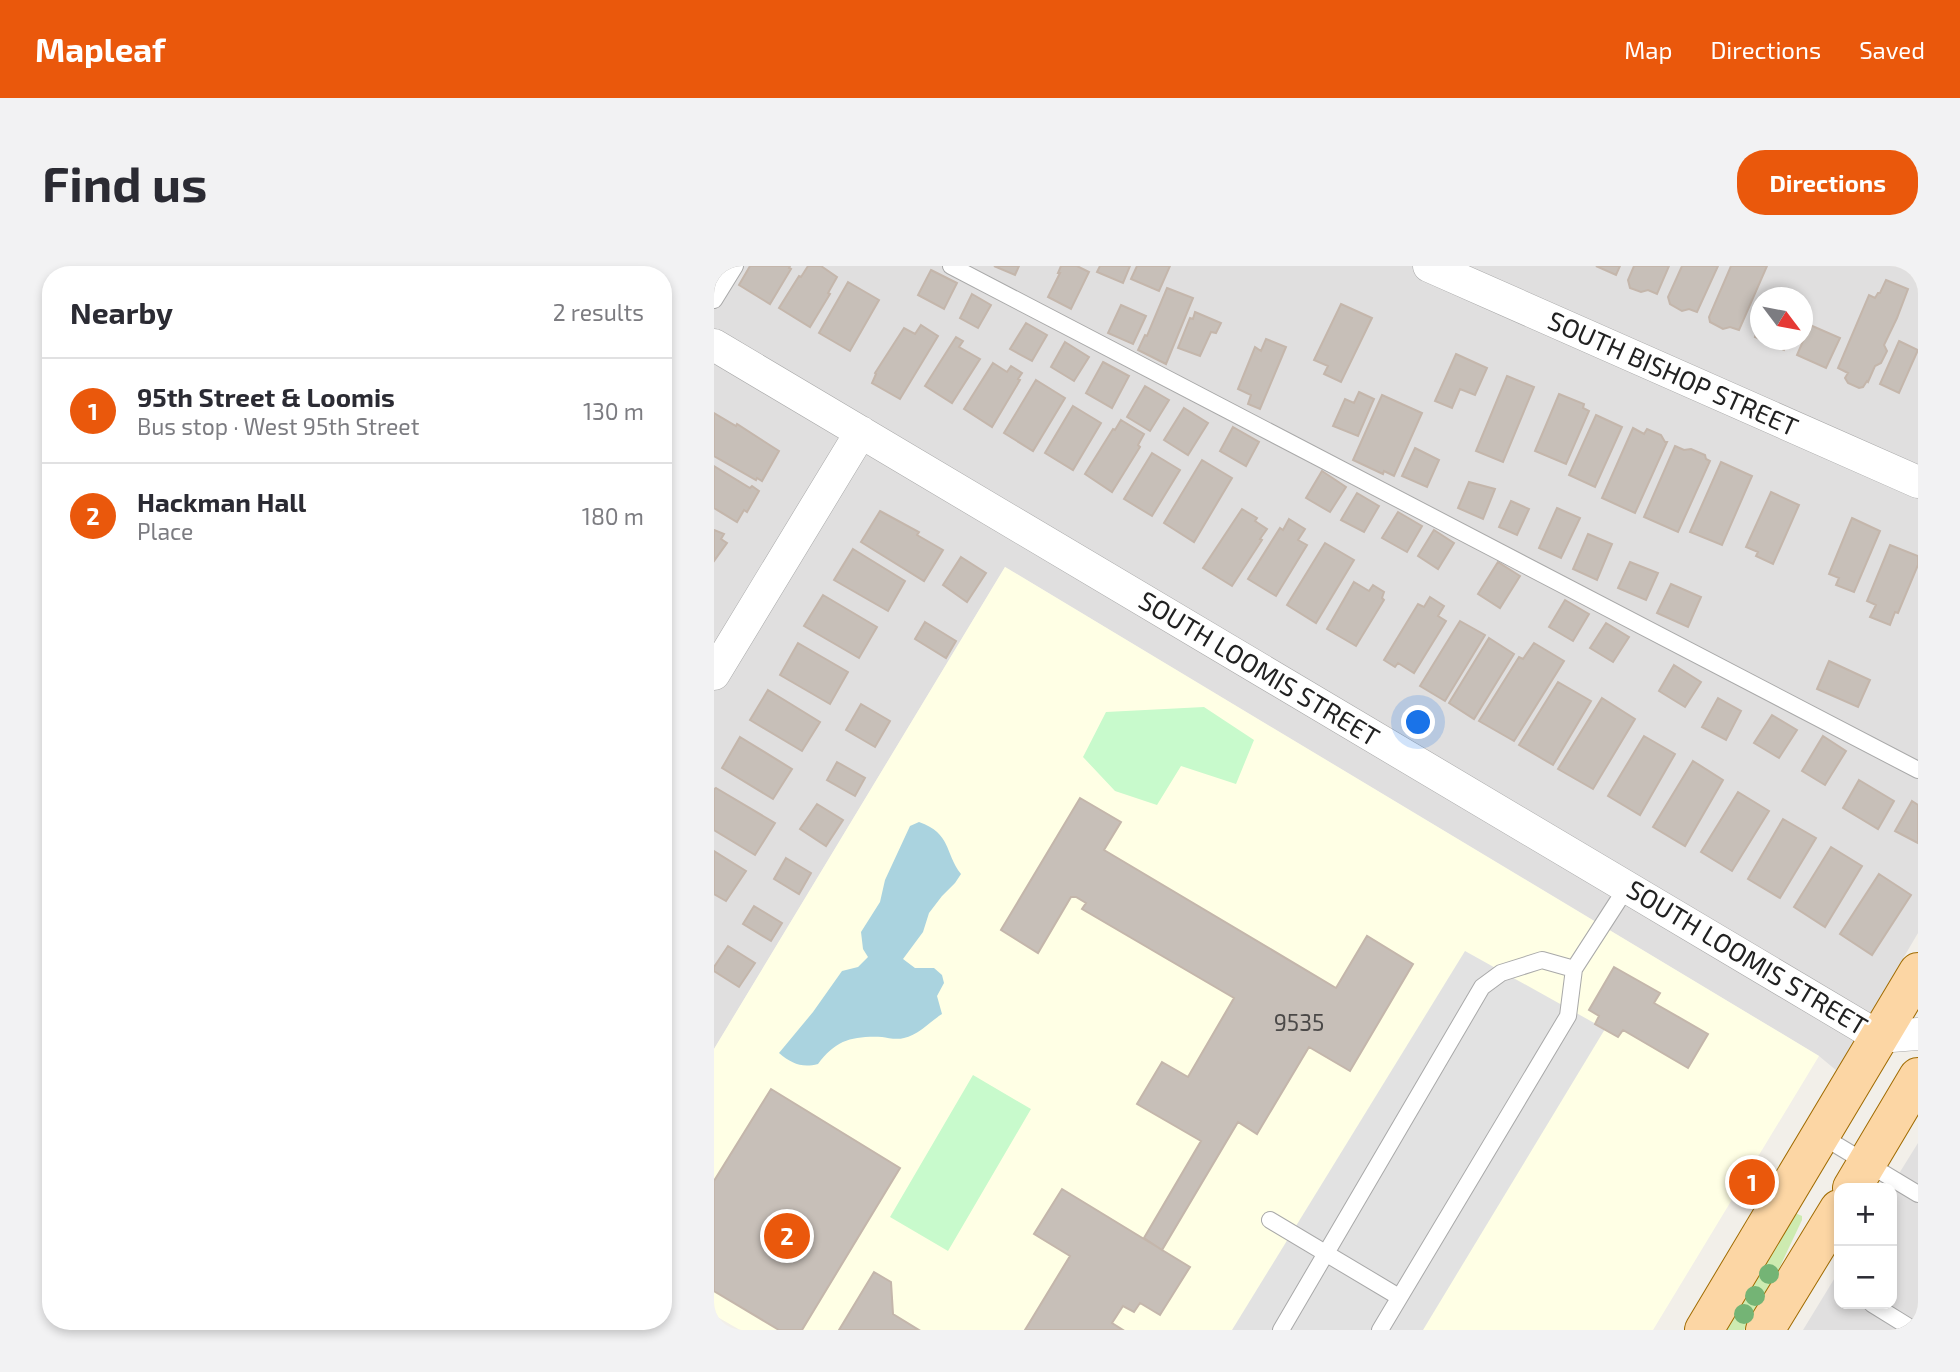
<!DOCTYPE html>
<meta charset="utf-8">
<style>
body{margin:0;font-family:"Exo 2",sans-serif;background:#f2f2f3;color:#2b2b33}
.controls{position:absolute;right:21px;bottom:21px;display:grid;overflow:hidden;border-radius:14px;box-shadow:0 4px 10px #0003}
.controls button{width:63px;height:63px;display:grid;place-items:center;padding:0;border:0;border-bottom:2px solid #e1e1e2;background:#fff;color:#2b2b33;font:35px sans-serif}
.compass{position:absolute;left:1036px;top:21px;width:63px;height:63px;border-radius:50%;background:#fff;box-shadow:0 4px 10px #0003;rotate:122deg}
.you{position:absolute;left:705px;top:457px;width:24px;height:24px;margin:-18px;border:5px solid #fff;border-radius:50%;background:#1a73e8;box-shadow:0 0 0 10px #1a73e833}
.badge{display:grid;place-items:center;width:46px;height:46px;border-radius:50%;background:#ea580c;color:#fff;font-size:23px;font-weight:700}
.pin{position:absolute;translate:-50% -50%;border:4px solid #fff;box-shadow:0 2px 7px #0006}
.list{margin:0;padding:0;list-style:none}
h2{display:flex;justify-content:space-between;align-items:center;height:91px;margin:0;padding:0 28px;font-size:30px}
h2 small{font-size:23px;font-weight:400;color:#7c7c81}
.list li{display:grid;grid-template-columns:46px 1fr auto;gap:21px;align-items:center;box-sizing:border-box;height:105px;padding:0 28px;border-top:2px solid #e1e1e2}
.list b{display:block;font-size:26px;white-space:nowrap}
.list p{margin:0;font-size:23px;white-space:nowrap;color:#7c7c81}
.list em{font-size:23px;font-style:normal;color:#7c7c81}
.map{position:relative;flex:none;width:1204px;height:1064px;overflow:hidden;border-radius:28px}
header{display:flex;align-items:center;gap:42px;box-sizing:border-box;height:98px;padding:0 35px;background:#ea580c;color:#fff}
header strong{font-size:33px}
nav{display:flex;gap:38px;margin-inline-start:auto;font-size:24px}
.intro{display:flex;align-items:center;justify-content:space-between;box-sizing:border-box;height:168px;padding:0 42px}
h1{margin:0;font-size:49px}
.button{padding:18px 32px;border-radius:28px;background:#ea580c;color:#fff;font-size:24px;font-weight:700}
main{display:flex;gap:42px;padding:0 42px}
aside{flex:1;background:#fff;border-radius:28px;box-shadow:0 4px 10px #0003}
.map>svg:first-child{display:block}
.residential{fill:#e0dfdf;fill-rule:evenodd}
.education{fill:#ffffe5}
.grass{fill:#cdebb0}
.park{fill:#c8facc}
.parking{fill:#e2e2e2}
.water{fill:#aad3df}
.building{fill:#c7bfb8;stroke:#c4b6ab;stroke-width:2}
.lines{fill:none;stroke-linecap:round;stroke-linejoin:round}
.service-casing{stroke:#a9a9a9;stroke-width:18}
.minor-casing{stroke:#a9a9a9;stroke-width:33}
.primary-casing{stroke:#a06b00;stroke-width:40}
.service{stroke:#fff;stroke-width:16}
.minor{stroke:#fff;stroke-width:32}
.primary{stroke:#fcd6a4;stroke-width:38}
.tree{fill:#74b475}
.labels{text-anchor:middle;stroke-width:5;stroke-linejoin:round;paint-order:stroke}
.number-label{font-size:23px;fill:#4b4948}
.street-label{font-size:26px;fill:#222;stroke:#fff}
</style>
<header>
<strong>Mapleaf</strong>
<nav><a>Map</a><a>Directions</a><a>Saved</a></nav>
</header>
<div class="intro"><h1>Find us</h1><a class="button">Directions</a></div>
<main>
<aside>
<h2>Nearby<small>2 results</small></h2>
<ul class="list">
<li><span class="badge">1</span><div><b>95th Street &amp; Loomis</b><p>Bus stop · West 95th Street</p></div><em>130 m</em></li>
<li><span class="badge">2</span><div><b>Hackman Hall</b><p>Place</p></div><em>180 m</em></li>
</ul>
</aside>
<div class="map">
<svg width="1204" height="1064" viewBox="0 0 1204 1064">
<rect width="100%" height="100%" fill="#f2efe9"/>
<path class="residential" d="M 0,0 L 1204,0 L 1204,667 L 1123,805 L 1105,790 L 291,301 L 0,783 ZM 1046,32 L 1088,32 L 1088,74 L 1046,74 Z
M 1204,877 L 1204,1064 L 1089,1064 L 1125,1005 L 1125,1038 L 1178,1038 L 1178,922 L 1176,922 Z"/>
<path class="education" d="M 291,301 L 1105,790 L 939,1064 L 26,1064 L 0,1049 L 0,783 Z"/>
<path class="grass" d="M 1081,947 L 1088,950 L 1088,954 L 1062,1009 L 1030,1064 L 1010,1064 Z"/>
<path class="park" d="M 490,441 L 540,474 L 522,518 L 467,500 L 443,539 L 401,525 L 369,491 L 392,446 Z
M 259,809 L 317,843 L 234,985 L 176,951 Z"/>
<path class="parking" d="M 751,685 L 891,763 L 709,1064 L 518,1064 Z"/>
<path class="water" d="M 205,556 C 238,568 230,586 247,608 L 241,617 L 228,630 L 215,647 L 209,666 L 189,693 L 201,702 L 220,702 L 228,709 L 230,717 L 223,730 L 228,748 C 217,755 203,770 190,772 C 183,774 174,772 168,771 C 138,770 122,774 104,798 C 88,802 78,798 65,787 L 99,746 L 128,705 L 144,701 L 154,691 L 149,683 L 147,666 L 166,636 L 171,614 L 196,560 Z"/>
<path class="building" d="M 36,0 L 76,0 L 75,2 L 77,3 L 56,38 L 25,19 Z
M 94,0 L 107,0 L 123,11 L 114,27 L 116,28 L 96,61 L 65,42 L 85,10 L 87,11 Z
M 280,0 L 305,0 L 301,9 Z
M 347,0 L 363,0 L 375,6 L 357,43 L 334,31 L 346,7 L 344,7 Z
M 386,0 L 416,0 L 409,17 L 383,6 Z
M 423,0 L 456,0 L 445,25 L 417,13 Z
M 882,0 L 906,0 L 902,9 Z
M 920,0 L 955,0 L 943,28 L 934,24 L 927,26 L 916,22 L 914,14 Z
M 968,0 L 1004,0 L 983,46 L 975,43 L 968,45 L 956,38 L 954,31 Z
M 1017,0 L 1053,0 L 1025,64 L 1016,61 L 1009,63 L 996,56 L 995,51 Z
M 217,4 L 243,17 L 230,43 L 204,29 Z
M 1172,14 L 1194,23 L 1183,52 L 1170,79 L 1173,85 L 1167,97 L 1161,100 L 1154,116 L 1153,115 L 1149,121 L 1145,122 L 1134,117 L 1131,112 L 1134,107 L 1124,102 L 1155,29 L 1161,32 L 1164,27 L 1166,27 Z
M 134,16 L 165,34 L 136,85 L 105,67 Z
M 453,22 L 479,32 L 452,98 L 424,84 L 431,69 L 433,70 Z
M 258,28 L 277,39 L 264,62 L 246,52 Z
M 627,38 L 658,52 L 627,116 L 610,108 L 614,100 L 600,94 Z
M 407,39 L 432,50 L 419,78 L 394,67 Z
M 481,46 L 507,57 L 502,67 L 497,66 L 486,90 L 464,82 L 476,52 L 479,53 Z
M 312,57 L 333,69 L 318,95 L 296,83 Z
M 1046,57 L 1046,74 L 1074,74 L 1070,84 L 1041,71 Z
M 207,59 L 224,70 L 186,133 L 158,117 L 162,108 L 161,107 L 190,62 L 201,68 Z
M 1096,59 L 1126,72 L 1112,102 L 1083,89 Z
M 242,71 L 249,75 L 245,81 L 266,93 L 238,137 L 211,120 Z
M 552,73 L 572,81 L 546,143 L 534,138 L 537,129 L 524,123 L 541,81 L 547,85 Z
M 1185,75 L 1204,84 L 1185,127 L 1166,118 Z
M 351,76 L 375,91 L 360,115 L 337,101 Z
M 742,88 L 773,102 L 761,129 L 746,123 L 738,142 L 721,135 Z
M 389,96 L 415,110 L 398,142 L 372,127 Z
M 279,97 L 293,106 L 297,100 L 308,107 L 304,113 L 306,114 L 278,161 L 250,143 Z
M 793,110 L 820,121 L 789,196 L 762,185 Z
M 322,114 L 351,132 L 319,185 L 290,167 Z
M 431,120 L 455,134 L 436,165 L 413,151 Z
M 645,126 L 660,133 L 644,170 L 619,160 L 631,133 L 640,137 Z
M 845,128 L 870,138 L 869,142 L 875,145 L 852,198 L 821,185 Z
M 668,129 L 708,147 L 680,210 L 670,205 L 669,208 L 639,194 Z
M 359,140 L 387,157 L 359,204 L 331,187 Z
M 470,142 L 494,157 L 474,189 L 450,174 Z
M 0,147 L 22,160 L 23,158 L 65,185 L 48,215 L 43,212 L 42,214 L 0,190 Z
M 882,149 L 908,161 L 881,221 L 855,209 Z
M 407,154 L 430,168 L 424,179 L 426,181 L 398,226 L 371,208 L 399,163 L 401,164 Z
M 519,161 L 545,176 L 532,200 L 506,185 Z
M 919,162 L 930,168 L 933,163 L 947,169 L 951,176 L 953,176 L 921,247 L 888,232 Z
M 961,180 L 970,184 L 977,183 L 991,189 L 992,193 L 996,195 L 964,266 L 930,251 Z
M 701,182 L 725,194 L 713,221 L 688,210 Z
M 438,187 L 466,204 L 438,250 L 410,233 Z
M 488,194 L 518,212 L 480,276 L 450,257 Z
M 1007,196 L 1038,210 L 1008,279 L 976,266 Z
M 0,200 L 36,222 L 38,220 L 45,225 L 33,246 L 30,244 L 23,256 L 0,242 Z
M 608,205 L 632,221 L 616,246 L 592,232 Z
M 755,216 L 781,223 L 769,253 L 744,242 Z
M 1057,226 L 1085,239 L 1059,298 L 1042,290 L 1044,286 L 1032,281 Z
M 643,227 L 665,240 L 650,266 L 627,254 Z
M 797,235 L 815,243 L 803,269 L 785,261 Z
M 843,242 L 866,252 L 847,292 L 825,282 Z
M 528,243 L 543,252 L 541,255 L 553,263 L 546,273 L 548,274 L 518,320 L 489,302 Z
M 166,245 L 205,266 L 203,269 L 229,284 L 210,315 L 147,276 Z
M 684,246 L 708,260 L 693,286 L 668,272 Z
M 1138,252 L 1166,265 L 1140,326 L 1122,319 L 1125,312 L 1115,308 Z
M 575,253 L 591,263 L 584,274 L 593,279 L 562,330 L 534,313 L 566,262 L 569,264 Z
M 0,264 L 10,268 L 7,273 L 13,277 L 0,295 Z
M 720,264 L 740,277 L 724,303 L 704,290 Z
M 874,268 L 898,278 L 883,314 L 859,303 Z
M 611,277 L 640,294 L 602,357 L 573,339 Z
M 1176,279 L 1204,290 L 1204,299 L 1184,347 L 1181,346 L 1176,359 L 1156,351 L 1162,339 L 1153,335 Z
M 139,283 L 191,315 L 174,345 L 120,314 Z
M 247,291 L 272,307 L 253,336 L 229,319 Z
M 784,296 L 806,310 L 786,342 L 764,328 Z
M 916,296 L 944,307 L 932,334 L 904,322 Z
M 640,316 L 655,325 L 659,319 L 670,326 L 668,332 L 670,334 L 642,380 L 613,363 Z
M 957,318 L 987,331 L 974,361 L 943,347 Z
M 109,329 L 163,361 L 145,392 L 90,360 Z
M 716,331 L 730,340 L 724,350 L 732,355 L 700,407 L 684,397 L 681,401 L 670,394 L 704,338 L 710,341 Z
M 851,334 L 875,348 L 859,375 L 835,361 Z
M 746,355 L 771,369 L 731,435 L 706,420 Z
M 211,356 L 242,375 L 232,392 L 201,373 Z
M 892,357 L 915,371 L 899,396 L 876,382 Z
M 775,372 L 800,388 L 760,453 L 735,437 Z
M 84,377 L 134,406 L 116,438 L 66,409 Z
M 820,377 L 850,395 L 800,475 L 765,455 L 805,391 L 809,393 Z
M 1115,395 L 1156,414 L 1144,441 L 1103,423 Z
M 960,399 L 987,416 L 971,441 L 945,425 Z
M 844,416 L 877,435 L 839,499 L 805,479 Z
M 54,424 L 106,456 L 88,485 L 36,454 Z
M 888,432 L 921,453 L 879,523 L 844,503 Z
M 1004,432 L 1027,445 L 1012,474 L 988,461 Z
M 147,438 L 176,455 L 161,481 L 132,464 Z
M 1058,449 L 1083,464 L 1065,492 L 1040,477 Z
M 930,470 L 961,488 L 926,549 L 894,530 Z
M 1109,470 L 1132,485 L 1111,519 L 1088,505 Z
M 26,471 L 78,503 L 59,533 L 8,502 Z
M 979,495 L 1009,514 L 971,580 L 939,561 Z
M 123,496 L 151,512 L 141,530 L 113,514 Z
M 1145,514 L 1180,535 L 1164,563 L 1129,542 Z
M 2,522 L 61,557 L 41,589 L 0,564 L 0,523 Z
M 1024,526 L 1055,545 L 1018,605 L 987,586 Z
M 366,532 L 407,556 L 390,584 L 622,722 L 653,670 L 699,698 L 636,805 L 595,781 L 543,868 L 524,856 L 448,984 L 430,972 L 487,875 L 423,838 L 448,796 L 474,811 L 520,732 L 368,643 L 372,637 L 362,631 L 357,631 L 324,687 L 287,664 Z
M 1198,535 L 1204,539 L 1204,577 L 1181,565 Z
M 103,538 L 129,554 L 112,580 L 86,563 Z
M 1069,553 L 1102,572 L 1066,632 L 1034,613 Z
M 1117,581 L 1148,600 L 1111,661 L 1080,641 Z
M 0,585 L 32,605 L 12,635 L 0,628 Z
M 72,592 L 97,607 L 85,628 L 60,613 Z
M 1165,608 L 1197,629 L 1158,689 L 1126,668 Z
M 40,640 L 68,657 L 57,675 L 29,658 Z
M 14,680 L 41,697 L 25,721 L 0,705 L 0,701 Z
M 900,701 L 946,727 L 940,737 L 994,768 L 974,802 L 909,764 L 904,771 L 881,758 L 885,750 L 875,744 Z
M 57,823 L 186,902 L 88,1064 L 65,1064 L 0,1025 L 0,915 Z
M 348,923 L 476,1001 L 446,1049 L 426,1037 L 420,1046 L 409,1040 L 398,1057 L 409,1064 L 311,1064 L 356,990 L 320,968 Z
M 160,1006 L 177,1016 L 179,1048 L 205,1064 L 125,1064 Z"/>
<g class="lines">
<defs>
<path id="service" d="M 237,0 L 1204,504
M 0,34 L 21,0
M 1106,869 L 1204,928
M 556,954 L 685,1031
M 1158,1038 L 1200,1064
M 567,1064 L 768,721 L 787,707 L 828,694 L 860,703
M 666,1064 L 854,750 L 860,703 L 913,621"/>
<path id="minor" d="M 715,0 L 1204,216
M 0,79 L 1165,771 L 1204,768
M 0,408 L 147,166"/>
<path id="primary" d="M 1138,922 L 1204,811
M 990,1064 L 1204,706
M 1051,1064 L 1125,943"/>
</defs>
<use href="#service" class="service-casing"/>
<use href="#minor" class="minor-casing"/>
<use href="#primary" class="primary-casing"/>
<use href="#service" class="service"/>
<use href="#minor" class="minor"/>
<use href="#primary" class="primary"/>
</g>
<g class="tree">
<circle cx="1055" cy="1008" r="10"/>
<circle cx="1041" cy="1030" r="10"/>
<circle cx="1030" cy="1048" r="10"/>
</g>
<g class="labels">
<g class="number-label">
<text x="585" y="765">9535</text>
</g>
<g class="street-label">
<text transform="translate(959 108) rotate(24)" y="9">SOUTH BISHOP STREET</text>
<text transform="translate(545 403) rotate(31)" y="9">SOUTH LOOMIS STREET</text>
<text transform="translate(1033 692) rotate(31)" y="9">SOUTH LOOMIS STREET</text>
</g>
</g>
</svg>
<div class="controls">
<button>+</button>
<button>−</button>
</div>
<svg class="compass" viewBox="-18 -18 36 36"><path d="M0-13l5 13h-10z" fill="#e53935"/><path d="M0 13l5-13h-10z" fill="#7c7c81"/></svg>
<div class="you"></div>
<div class="pin badge" style="left:1038px;top:916px">1</div>
<div class="pin badge" style="left:73px;top:970px">2</div>
</div>
</main>
